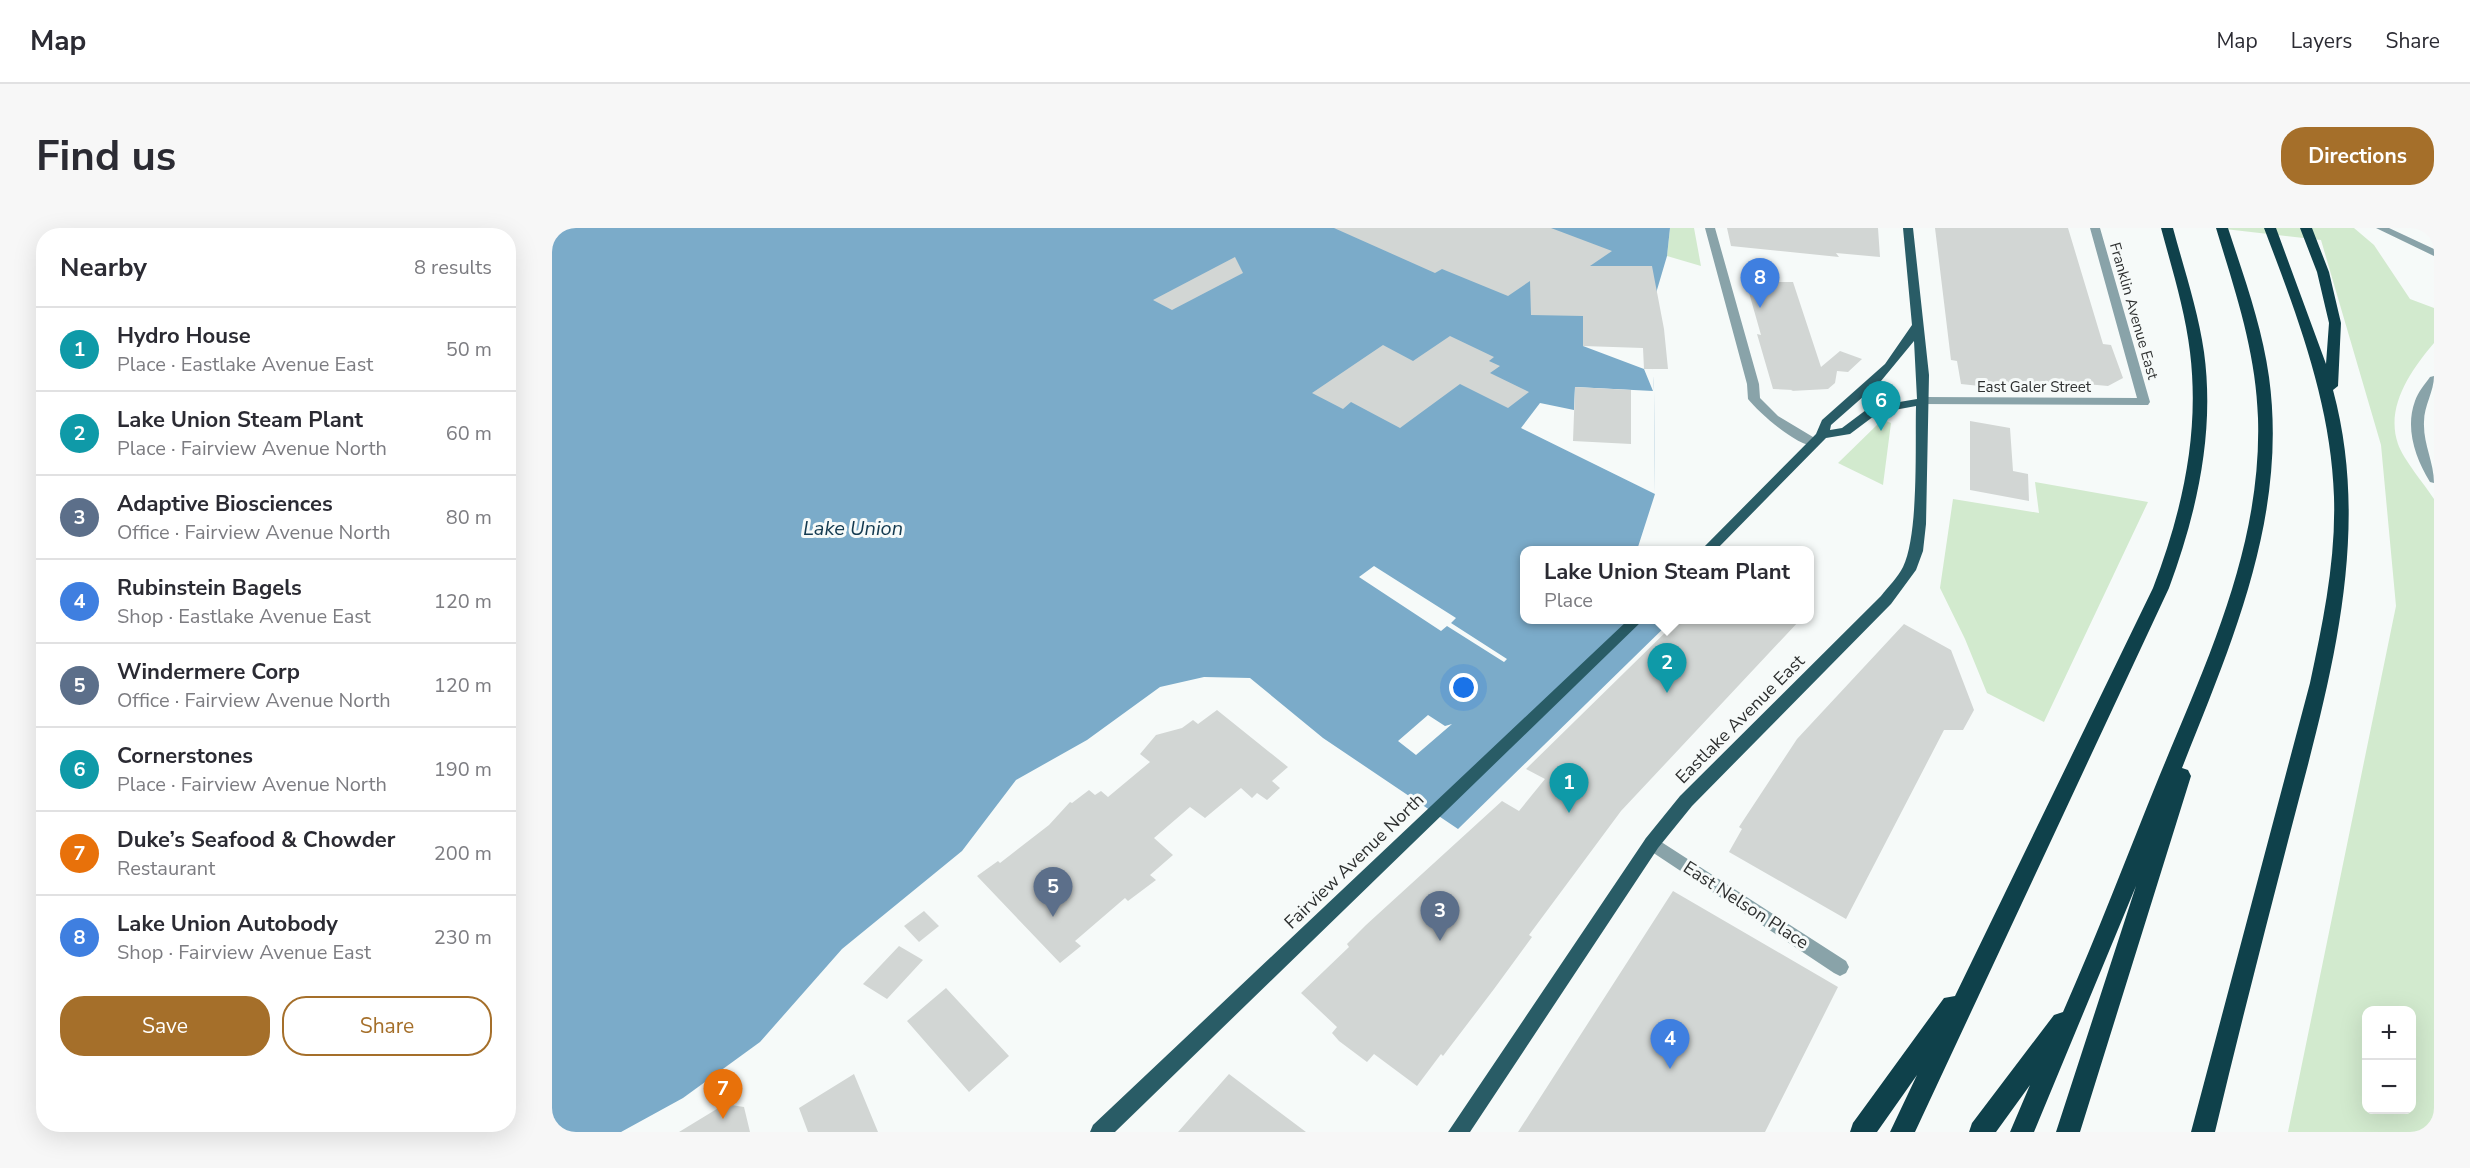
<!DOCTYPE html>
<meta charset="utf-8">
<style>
body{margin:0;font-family:"Nunito Sans",sans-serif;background:#f7f7f7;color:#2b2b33}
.controls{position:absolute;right:18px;bottom:18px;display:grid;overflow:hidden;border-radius:12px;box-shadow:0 6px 24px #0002}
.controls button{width:54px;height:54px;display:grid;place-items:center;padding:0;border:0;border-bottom:2px solid #e1e1e2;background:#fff;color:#2b2b33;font:30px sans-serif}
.you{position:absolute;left:912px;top:460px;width:21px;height:21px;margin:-15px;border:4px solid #fff;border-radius:50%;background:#1a73e8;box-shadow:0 0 0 9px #1a73e833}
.badge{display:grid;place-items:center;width:39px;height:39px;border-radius:50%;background:#a56f2a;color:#fff;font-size:20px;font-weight:700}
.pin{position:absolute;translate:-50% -50px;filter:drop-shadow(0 2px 3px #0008)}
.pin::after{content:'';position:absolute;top:32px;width:21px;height:18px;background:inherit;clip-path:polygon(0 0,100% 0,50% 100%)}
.popup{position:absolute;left:968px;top:318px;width:294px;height:78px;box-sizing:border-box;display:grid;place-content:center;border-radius:12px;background:#fff;filter:drop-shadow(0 2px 4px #0005);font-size:20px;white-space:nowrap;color:#7c7c81}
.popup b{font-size:22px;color:#2b2b33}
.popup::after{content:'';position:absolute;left:50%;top:100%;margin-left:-12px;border:12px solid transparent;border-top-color:#fff}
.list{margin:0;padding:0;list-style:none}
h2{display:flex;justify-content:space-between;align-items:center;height:78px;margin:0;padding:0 24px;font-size:26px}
h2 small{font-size:20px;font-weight:400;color:#7c7c81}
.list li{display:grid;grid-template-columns:39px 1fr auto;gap:18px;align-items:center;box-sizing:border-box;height:84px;padding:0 24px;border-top:2px solid #e1e1e2}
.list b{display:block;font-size:22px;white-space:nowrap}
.list p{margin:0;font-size:20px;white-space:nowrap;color:#7c7c81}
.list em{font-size:20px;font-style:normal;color:#7c7c81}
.actions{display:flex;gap:12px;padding:18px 24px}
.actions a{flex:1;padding:14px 0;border:2px solid #a56f2a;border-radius:24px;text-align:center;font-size:21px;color:#a56f2a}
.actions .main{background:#a56f2a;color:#fff}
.map{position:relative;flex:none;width:1882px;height:904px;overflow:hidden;border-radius:24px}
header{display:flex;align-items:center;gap:36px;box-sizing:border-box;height:84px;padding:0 30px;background:#fff;border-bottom:2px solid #e1e1e2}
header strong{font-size:28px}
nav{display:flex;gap:33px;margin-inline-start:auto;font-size:21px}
.intro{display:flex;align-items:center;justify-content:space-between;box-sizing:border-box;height:144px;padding:0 36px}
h1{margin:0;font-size:42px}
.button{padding:15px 27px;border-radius:24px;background:#a56f2a;color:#fff;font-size:21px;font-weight:700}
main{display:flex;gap:36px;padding:0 36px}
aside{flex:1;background:#fff;border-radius:24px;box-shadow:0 6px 24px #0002}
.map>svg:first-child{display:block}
.green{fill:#d2eace;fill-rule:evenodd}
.water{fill:#7babc9}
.pier{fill:#f6faf9}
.building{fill:#d2d6d4}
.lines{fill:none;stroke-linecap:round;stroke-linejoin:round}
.minor{fill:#89a3a9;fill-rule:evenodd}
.major{fill:#295c66;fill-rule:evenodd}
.highway{fill:#0f414b;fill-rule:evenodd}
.labels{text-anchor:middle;stroke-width:6;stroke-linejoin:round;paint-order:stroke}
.far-street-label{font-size:15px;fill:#2e3030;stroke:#f6faf9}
.street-label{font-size:18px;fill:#2e3030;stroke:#f6faf9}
.water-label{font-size:20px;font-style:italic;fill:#133a50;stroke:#f6faf9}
</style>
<header>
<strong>Map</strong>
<nav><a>Map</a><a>Layers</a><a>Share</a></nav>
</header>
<div class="intro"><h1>Find us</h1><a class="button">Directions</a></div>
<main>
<aside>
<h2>Nearby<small>8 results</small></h2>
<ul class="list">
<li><span class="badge" style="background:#0f9aa8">1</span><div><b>Hydro House</b><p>Place · Eastlake Avenue East</p></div><em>50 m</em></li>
<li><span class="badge" style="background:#0f9aa8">2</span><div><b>Lake Union Steam Plant</b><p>Place · Fairview Avenue North</p></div><em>60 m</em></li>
<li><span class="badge" style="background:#5c6f8a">3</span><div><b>Adaptive Biosciences</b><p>Office · Fairview Avenue North</p></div><em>80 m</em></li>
<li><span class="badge" style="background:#3f7fe0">4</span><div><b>Rubinstein Bagels</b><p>Shop · Eastlake Avenue East</p></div><em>120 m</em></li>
<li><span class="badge" style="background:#5c6f8a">5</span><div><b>Windermere Corp</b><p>Office · Fairview Avenue North</p></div><em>120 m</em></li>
<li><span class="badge" style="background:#0f9aa8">6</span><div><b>Cornerstones</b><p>Place · Fairview Avenue North</p></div><em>190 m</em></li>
<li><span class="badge" style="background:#e8710a">7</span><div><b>Duke’s Seafood &amp; Chowder</b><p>Restaurant</p></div><em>200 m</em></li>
<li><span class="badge" style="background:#3f7fe0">8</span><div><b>Lake Union Autobody</b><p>Shop · Fairview Avenue East</p></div><em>230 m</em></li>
</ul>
<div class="actions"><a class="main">Save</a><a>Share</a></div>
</aside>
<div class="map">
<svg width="1882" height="904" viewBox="0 0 1882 904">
<rect width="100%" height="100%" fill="#f6faf9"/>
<path class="green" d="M 1118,0 L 1142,0 L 1149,38 L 1115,28 Z
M 1664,0 L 1802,0 L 1822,17 L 1858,71 L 1882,80 L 1882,115 C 1859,142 1833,179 1846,216 C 1851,231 1873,257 1882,271 L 1882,904 L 1736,904 L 1844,378 L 1829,217 L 1769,12 ZM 1814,782 L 1860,782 L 1860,882 L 1814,882 Z
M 1334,193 L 1339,195 L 1331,257 L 1286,235 L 1327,195 Z
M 1483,254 L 1596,274 L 1492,494 L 1435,465 L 1413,411 L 1388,360 L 1401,271 L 1487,285 Z"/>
<path class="water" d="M 0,0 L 1118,0 L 1115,28 L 1097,89 L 1102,163 L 1103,266 L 1085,322 L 972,322 L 972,392 L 1120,392 L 906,601 L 771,510 L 698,450 L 652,449 L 608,459 L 535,512 L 464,552 L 410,623 L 290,721 L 208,814 L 131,870 L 69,904 L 0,904 Z"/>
<path class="pier" d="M 1031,100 L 1099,102 L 1102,163 L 1103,266 L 969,200 L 988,175 L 1022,182 L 1023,159 L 1101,163 L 1092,141 L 1031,118 Z
M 822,338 L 904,390 L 899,395 L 955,431 L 952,434 L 895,398 L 889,403 L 807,349 Z
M 876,487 L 893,498 L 900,496 L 864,527 L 846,513 Z"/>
<path class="building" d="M 782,0 L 999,0 L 1060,23 L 1038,38 L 1100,38 L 1112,101 L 1116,141 L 1092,141 L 1091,120 L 1031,118 L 1031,88 L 979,87 L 978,53 L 956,68 L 890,41 L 883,45 Z
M 1175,0 L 1326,0 L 1328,29 L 1284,25 L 1287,29 L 1179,18 Z
M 1383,0 L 1516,0 L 1551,116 L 1559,117 L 1571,150 L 1556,158 L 1534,156 L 1527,159 L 1465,153 L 1466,157 L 1454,155 L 1454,158 L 1437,156 L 1437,159 L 1409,156 L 1405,133 L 1399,132 Z
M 683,29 L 691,45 L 620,82 L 601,72 Z
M 1194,54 L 1241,54 L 1269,139 L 1288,123 L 1310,131 L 1296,144 L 1285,143 L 1283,155 L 1276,161 L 1239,163 L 1241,162 L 1221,161 L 1205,106 L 1209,107 Z
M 898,108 L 942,129 L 937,133 L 948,138 L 938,145 L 977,164 L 956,180 L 908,156 L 848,200 L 799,174 L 791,181 L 760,165 L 831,117 L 861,133 Z
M 1023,159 L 1079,162 L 1079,216 L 1021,213 Z
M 1418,193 L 1458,200 L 1461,243 L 1476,246 L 1477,273 L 1418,262 Z
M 1126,392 L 1248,392 L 1069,583 L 977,707 L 980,709 L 942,761 L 891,828 L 889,826 L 865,858 L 822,826 L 815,834 L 787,813 L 780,805 L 785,799 L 749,765 L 797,719 L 795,716 L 814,697 L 950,573 L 967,583 L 993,551 L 974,541 Z
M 1352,396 L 1399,422 L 1422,482 L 1411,502 L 1392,502 L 1294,691 L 1177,624 L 1190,601 L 1187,599 L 1245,511 Z
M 665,482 L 736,539 L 720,553 L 728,560 L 715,572 L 705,565 L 700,570 L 689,560 L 653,590 L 638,579 L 602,610 L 621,627 L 598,647 L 604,652 L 576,673 L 573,670 L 523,713 L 529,718 L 508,735 L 425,648 L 446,633 L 448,635 L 497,597 L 518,574 L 520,575 L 537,562 L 543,567 L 549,563 L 556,569 L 598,534 L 588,526 L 604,507 L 630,500 L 641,492 L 646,496 Z
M 1121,663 L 1286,759 L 1213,904 L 966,904 Z
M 372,683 L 387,698 L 367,714 L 352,698 Z
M 347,718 L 371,732 L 335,771 L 311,756 Z
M 394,760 L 457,828 L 417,864 L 355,793 Z
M 302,846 L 326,904 L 256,904 L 247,880 Z
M 677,846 L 754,904 L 626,904 Z
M 173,876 L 192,879 L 198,904 L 127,904 Z"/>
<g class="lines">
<path class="minor" d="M 1153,0 L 1163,0 L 1207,156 L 1208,170 L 1226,188 L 1266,212 L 1266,218 C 1249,222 1207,185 1196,171 L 1195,156 Z
M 1538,0 L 1548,0 L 1598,174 L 1596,177 L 1367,176 L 1365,173 L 1371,169 L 1585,170 Z
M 1824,0 L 1837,0 L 1882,21 L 1882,28 Z
M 1882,148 C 1882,164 1872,177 1872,194 C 1871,216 1882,234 1882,255 L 1878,254 C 1863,230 1853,200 1863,173 C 1866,164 1873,156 1878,149 Z
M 1100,608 L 1294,733 L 1297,739 L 1294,745 L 1288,748 L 1282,745 L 1094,620 L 1092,615 L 1094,610 Z"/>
<path class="major" d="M 1351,0 L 1361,0 L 1377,147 L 1374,296 L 1371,323 L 1364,342 L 1339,376 L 1140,578 L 1106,620 L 918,904 L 896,904 L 1094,610 L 1128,568 L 1329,368 C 1336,359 1346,349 1351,339 C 1367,306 1363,217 1364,178 L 1326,185 L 1298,206 L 1274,210 L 1164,322 L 1149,322 L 1264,206 L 1270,192 L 1333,136 L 1360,97 ZM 1362,113 L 1365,171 L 1318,179 L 1290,200 L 1278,202 L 1279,197 L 1329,153 Z
M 1076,392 L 1091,392 L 563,904 L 538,904 L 541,897 Z"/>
<path class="highway" d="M 1609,0 L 1621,0 C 1632,41 1646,82 1652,124 C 1663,205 1645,284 1617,360 L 1363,904 L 1338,904 L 1365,847 L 1325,904 L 1298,904 L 1301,895 L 1392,770 L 1403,768 L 1601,360 C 1630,284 1648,206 1638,124 C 1633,82 1620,41 1609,0 Z
M 1664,0 L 1676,0 C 1692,49 1710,98 1717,149 C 1736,288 1680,414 1630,540 L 1636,542 L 1639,548 L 1528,904 L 1504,904 L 1584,658 L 1482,904 L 1458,904 L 1478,857 L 1444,904 L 1417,904 L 1420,895 L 1502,787 L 1511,784 C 1545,707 1575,628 1607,549 C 1655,433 1710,318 1706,190 C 1704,123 1683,63 1664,0 Z
M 1712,0 L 1724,0 L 1774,136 L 1777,95 L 1765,44 L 1748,0 L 1760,0 L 1777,44 L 1789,95 L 1786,158 L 1781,162 C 1822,313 1774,466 1736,613 C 1711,710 1686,807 1663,904 L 1639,904 L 1758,455 C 1771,394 1784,332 1782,269 C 1779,175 1745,87 1712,0 Z"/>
</g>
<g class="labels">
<g class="far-street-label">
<text transform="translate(1582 83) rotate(74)" y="5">Franklin Avenue East</text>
<text x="1482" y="164">East Galer Street</text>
</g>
<g class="street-label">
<text transform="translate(1188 491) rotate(-45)" y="6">Eastlake Avenue East</text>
<text transform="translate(802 633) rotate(-44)" y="6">Fairview Avenue North</text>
<text transform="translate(1194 677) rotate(33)" y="6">East Nelson Place</text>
</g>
<g class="water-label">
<text x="301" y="307">Lake Union</text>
</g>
</g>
</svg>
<div class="controls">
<button>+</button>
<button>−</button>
</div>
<div class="you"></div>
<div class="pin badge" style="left:1017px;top:585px;background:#0f9aa8">1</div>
<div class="pin badge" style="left:1115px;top:465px;background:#0f9aa8">2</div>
<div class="popup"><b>Lake Union Steam Plant</b>Place</div>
<div class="pin badge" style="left:888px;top:713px;background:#5c6f8a">3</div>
<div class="pin badge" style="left:1118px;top:841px;background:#3f7fe0">4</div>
<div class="pin badge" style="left:501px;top:689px;background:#5c6f8a">5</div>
<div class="pin badge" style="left:1329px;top:203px;background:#0f9aa8">6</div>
<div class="pin badge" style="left:171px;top:891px;background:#e8710a">7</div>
<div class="pin badge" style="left:1208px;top:80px;background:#3f7fe0">8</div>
</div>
</main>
